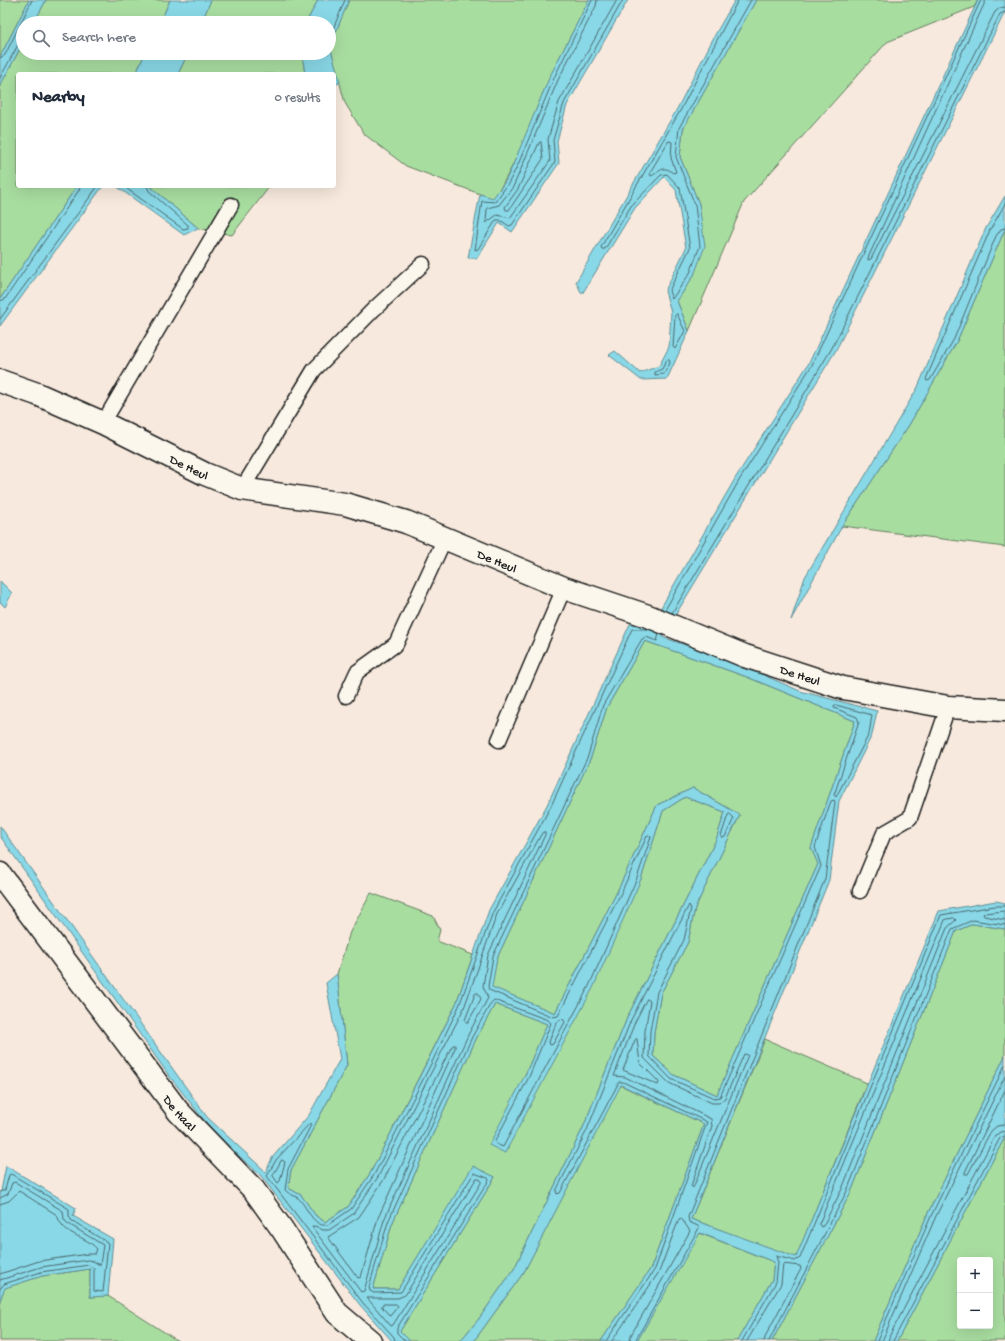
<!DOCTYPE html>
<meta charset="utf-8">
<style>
body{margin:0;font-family:"Gochi Hand",sans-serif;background:#f2f2f3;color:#1f2937}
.controls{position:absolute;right:12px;bottom:12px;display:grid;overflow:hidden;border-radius:4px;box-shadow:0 4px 16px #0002}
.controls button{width:36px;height:36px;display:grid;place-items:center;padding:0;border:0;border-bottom:1px solid #e0e1e3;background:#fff;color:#1f2937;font:20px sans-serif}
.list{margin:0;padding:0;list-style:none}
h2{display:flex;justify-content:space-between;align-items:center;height:52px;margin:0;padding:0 16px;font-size:17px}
h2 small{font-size:13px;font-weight:400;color:#747a83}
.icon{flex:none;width:22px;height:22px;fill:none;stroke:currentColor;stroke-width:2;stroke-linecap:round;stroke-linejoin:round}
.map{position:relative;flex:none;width:1005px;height:1341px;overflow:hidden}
.search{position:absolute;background:#fff;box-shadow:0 4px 16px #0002;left:16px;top:16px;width:320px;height:44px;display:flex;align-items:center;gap:10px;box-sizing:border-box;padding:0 14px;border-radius:22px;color:#747a83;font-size:15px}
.panel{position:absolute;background:#fff;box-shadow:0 4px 16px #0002;left:16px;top:72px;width:320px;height:116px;border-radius:4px}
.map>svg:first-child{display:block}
.green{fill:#a8dda0;stroke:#627c5e;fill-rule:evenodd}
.water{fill:#89d8e7;stroke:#5d8d96;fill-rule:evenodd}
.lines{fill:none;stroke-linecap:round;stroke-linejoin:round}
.shore{stroke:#48676d;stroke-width:1}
.lane-casing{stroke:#1c1c1c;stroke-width:17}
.street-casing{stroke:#1c1c1c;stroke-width:25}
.secondary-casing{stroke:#1c1c1c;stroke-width:25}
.lane{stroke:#fbf7ec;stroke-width:14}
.street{stroke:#fbf7ec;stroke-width:22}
.secondary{stroke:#fbf7ec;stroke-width:22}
.labels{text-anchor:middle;stroke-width:4;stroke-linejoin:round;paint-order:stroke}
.street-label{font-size:13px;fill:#1c1c1c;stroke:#fbf7ec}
</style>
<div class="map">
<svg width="1005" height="1341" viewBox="0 0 1005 1341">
<rect width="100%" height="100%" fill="#f7e9dd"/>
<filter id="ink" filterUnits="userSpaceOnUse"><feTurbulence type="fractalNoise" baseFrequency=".025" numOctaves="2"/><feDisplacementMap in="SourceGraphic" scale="8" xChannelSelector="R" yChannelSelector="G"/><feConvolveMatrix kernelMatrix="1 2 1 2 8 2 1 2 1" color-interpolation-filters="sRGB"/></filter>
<g filter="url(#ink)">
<path class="green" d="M 0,0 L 29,0 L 0,57 Z
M 46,0 L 170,0 L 160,23 L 34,23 Z
M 211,0 L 318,0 L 306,23 L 201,23 Z
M 349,0 L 589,0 C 576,26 562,51 550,77 C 531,118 519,162 493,199 L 406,166 L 364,134 L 345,103 L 330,46 Z
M 756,0 L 978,0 L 974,7 L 887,42 L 744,202 L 689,331 L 677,301 L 694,275 L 699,204 L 680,157 L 683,129 Z
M 23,43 L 23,53 L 145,53 L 136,74 L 18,74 L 18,186 L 77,186 L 0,299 L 0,86 Z
M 188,53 L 302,53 L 305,74 L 178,74 Z
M 150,186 L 270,186 L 232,235 L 198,228 Z
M 1005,229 L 1005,547 L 842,526 L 909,425 L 957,341 Z
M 645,641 L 747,677 L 855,721 L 811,848 L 818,864 L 717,1095 L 674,1075 L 653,1056 L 654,1032 L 661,993 L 688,942 L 695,908 L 740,815 L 693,788 L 657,805 L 617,892 L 555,1013 L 491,987 L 497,958 L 591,757 L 607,707 Z
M 685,797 L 725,812 L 716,840 L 627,1018 L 583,1128 L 514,1269 L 478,1320 L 460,1341 L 410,1341 L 400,1331 L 495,1177 L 473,1167 L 398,1289 L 373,1289 L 392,1224 L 476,1039 L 495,1004 L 547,1024 L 525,1075 L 641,879 L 663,811 Z
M 371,893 L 433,916 L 440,930 L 437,941 L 473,955 L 456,1004 L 371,1172 L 348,1207 L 325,1222 L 316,1216 L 301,1195 L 288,1188 L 291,1170 L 347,1065 L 337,974 L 350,932 Z
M 973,924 L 1005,929 L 1005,1056 L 928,1213 L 873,1341 L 772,1341 L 851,1192 L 956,931 Z
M 765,1039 L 867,1083 L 796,1258 L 691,1219 Z
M 620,1085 L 704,1124 L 651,1268 L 601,1341 L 474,1341 L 524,1272 Z
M 1005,1137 L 1005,1341 L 897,1341 ZM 960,1260 L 990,1260 L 990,1326 L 960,1326 Z
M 699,1233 L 774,1262 L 772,1280 L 737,1341 L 637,1341 Z
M 90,1269 L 90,1297 L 108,1296 L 178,1341 L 0,1341 L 0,1300 L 4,1288 L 42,1276 Z"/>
<path class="water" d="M 29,0 L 46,0 L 34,23 L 23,23 L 23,43 L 0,86 L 0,57 Z
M 170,0 L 211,0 L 201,23 L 160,23 Z
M 318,0 L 349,0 L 330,46 L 340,82 L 334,86 L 334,74 L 305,74 L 302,53 L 329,53 L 329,23 L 306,23 Z
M 589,0 L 628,0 L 567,105 L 557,141 L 559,163 L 512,232 L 499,223 L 477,258 L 468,258 L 480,194 L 493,198 L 505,182 L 513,165 L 550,76 Z
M 735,0 L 756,0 L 683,129 L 680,157 L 699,204 L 705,246 L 694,275 L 677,301 L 689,331 L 667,379 L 641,380 L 609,355 L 615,351 L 640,373 L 659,366 L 669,347 L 671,312 L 665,291 L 686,248 L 676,190 L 664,177 L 635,208 L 582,294 L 576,282 L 677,109 L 716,33 Z
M 978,0 L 1005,0 L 1005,12 L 836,350 L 662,637 L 729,660 L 800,691 L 877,711 L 872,735 L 839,801 L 829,880 L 691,1219 L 796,1257 L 939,911 L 996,901 L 1005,903 L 1005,929 L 973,924 L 956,931 L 851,1192 L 772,1341 L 737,1341 L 772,1280 L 774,1262 L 700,1233 L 637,1341 L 601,1341 L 651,1268 L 704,1124 L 621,1085 L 524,1272 L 474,1341 L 460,1341 L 478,1320 L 514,1269 L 583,1128 L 627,1018 L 716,840 L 725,812 L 685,797 L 663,811 L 641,879 L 593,988 L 505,1153 L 489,1145 L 525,1075 L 547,1024 L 495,1004 L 476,1039 L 392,1224 L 373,1289 L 398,1289 L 473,1166 L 495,1177 L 400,1331 L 410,1341 L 392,1341 L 360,1305 L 261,1176 L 215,1134 L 170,1077 L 0,836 L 0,826 L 207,1117 L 266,1172 L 272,1158 L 309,1115 L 340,1059 L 326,983 L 337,974 L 347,1065 L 291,1170 L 288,1188 L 301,1195 L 316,1216 L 325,1222 L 348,1207 L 371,1172 L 429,1058 L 456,1004 L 489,910 L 547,805 L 630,624 L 651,625 L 736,477 L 809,363 ZM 645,641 L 747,677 L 855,721 L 811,848 L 818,864 L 717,1095 L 674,1075 L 653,1056 L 654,1032 L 661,993 L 688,942 L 695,908 L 740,815 L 693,788 L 657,805 L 617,892 L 555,1013 L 492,987 L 497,958 L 591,757 L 607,707 Z
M 145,53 L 188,53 L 178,74 L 136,74 Z
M 77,186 L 103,186 L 0,326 L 0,299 Z
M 116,186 L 150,186 L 198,228 L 184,235 Z
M 1005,196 L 1005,229 L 957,341 L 909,425 L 842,526 L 791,620 L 805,577 L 918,387 L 986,228 Z
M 0,581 L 12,593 L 5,607 L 0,602 Z
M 1005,1056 L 1005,1137 L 897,1341 L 873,1341 L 928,1213 Z
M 6,1166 L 76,1208 L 73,1216 L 113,1239 L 108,1296 L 90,1297 L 90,1269 L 42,1276 L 5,1288 L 0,1300 L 0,1196 Z"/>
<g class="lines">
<path class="shore" d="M 592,0 L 554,78 L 517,167 L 508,184 L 495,202 L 482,201 L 475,250 L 478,249 L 496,220 L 500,220 L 509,226 L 512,225 L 555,162 L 553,140 L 564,103 L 623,0
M 597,0 L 596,6 L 558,80 L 521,169 L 513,187 L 499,205 L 487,208 L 486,223 L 497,215 L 510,218 L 550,161 L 548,139 L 559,102 L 617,0
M 738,0 L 680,111 L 601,247 L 602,249 L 605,249 L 631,206 L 661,175 L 667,174 L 680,188 L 690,248 L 669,291 L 672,299 L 690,273 L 700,246 L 695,205 L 676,157 L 679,128 L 751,0
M 986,0 L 868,258 L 868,260 L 871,259 L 995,12 L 1000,8 L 1005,7
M 329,39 L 345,0
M 0,58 L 5,55 L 32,0
M 0,78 L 18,45 L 23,42
M 669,141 L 672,142 L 671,158 L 676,172 L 673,173 C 663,164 660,172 651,176 L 650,173 Z
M 541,142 L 543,159 L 509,210 L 506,210 L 505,207 L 518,189 L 539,143 Z
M 123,186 L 183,229 L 188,228 L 188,225 L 149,191 L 147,186
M 1005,204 L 990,230 L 926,379 L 927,381 L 930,380 L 954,339 L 996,236 L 1001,229 L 1005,228
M 0,301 L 5,299 L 79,190 L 80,186
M 677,314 L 685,331 L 675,349 L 673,347 L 675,316 Z
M 0,319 L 98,186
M 669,360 L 670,363 L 664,374 L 655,375 L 655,372 L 662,369 L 666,361 Z
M 665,610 L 740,479 L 812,365 L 981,0
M 672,613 L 832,348 L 1000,14 L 1005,12
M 836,705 L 872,715 L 869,734 L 836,797 L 834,795 L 859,722 L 857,717 L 834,708 L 834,706 Z
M 730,814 L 734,818 L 725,837 L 722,838 L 721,836 L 728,815 Z
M 545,832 L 545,835 L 488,955 L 483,986 L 488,998 L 468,1035 L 384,1220 L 364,1291 L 361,1292 L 312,1227 L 315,1226 L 323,1230 L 329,1230 L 353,1214 L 378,1177 L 464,1008 L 497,914 L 542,833 Z
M 1005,911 L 984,913 L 983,914 L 984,916 L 1005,920
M 954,918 L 956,920 L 947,928 L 842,1189 L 823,1226 L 821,1227 L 819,1224 L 945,920 Z
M 478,993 L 481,999 L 468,1022 L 466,1022 L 465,1020 L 475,994 Z
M 647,999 L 650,1001 L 645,1031 L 644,1058 L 669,1083 L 712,1103 L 719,1103 L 725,1098 L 744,1054 L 748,1055 L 693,1188 L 691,1186 L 712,1126 L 711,1119 L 625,1077 L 614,1076 L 635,1022 Z
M 563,1019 L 565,1022 L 553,1044 L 550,1045 L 549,1042 L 556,1023 Z
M 637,1039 L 640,1063 L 659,1082 L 658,1085 L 623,1070 L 635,1040 Z
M 455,1045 L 455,1048 L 378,1218 L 361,1277 L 358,1278 L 328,1237 L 359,1217 L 383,1181 L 452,1046 Z
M 1005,1090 L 965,1172 L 965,1174 L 968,1174 L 991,1131 L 997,1126 L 1005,1125
M 282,1160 L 285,1162 L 280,1181 L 278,1183 L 273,1176 Z
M 477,1178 L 481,1180 L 481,1183 L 393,1325 L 391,1326 L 367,1298 L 398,1298 L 405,1295 Z
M 0,1192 L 5,1190 L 9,1175 L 11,1174 L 69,1209 L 69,1216 L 71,1220 L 108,1243 L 103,1292 L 94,1291 L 94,1269 L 89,1265 L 41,1272 L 4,1284 L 0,1289
M 0,1198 L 8,1194 L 12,1183 L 15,1182 L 63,1211 L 64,1219 L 67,1223 L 103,1245 L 100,1265 L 93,1261 L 88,1260 L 41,1267 L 0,1280
M 0,1204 L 9,1201 L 19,1191 L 57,1215 C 64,1237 84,1234 97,1249 L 95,1254 L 88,1254 L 39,1261 L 0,1274
M 383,1304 L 396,1304 L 398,1306 L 390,1316 L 382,1307 Z
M 395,1341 L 394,1337 L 363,1303 L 267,1176 L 276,1160 L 310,1123 L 311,1125 L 288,1169 L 285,1190 C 288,1194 294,1195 298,1198 C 307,1206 313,1228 328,1225 L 351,1209 L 374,1175 L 433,1060 L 459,1006 L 493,912 L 551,806 L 632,629 L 649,629
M 405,1341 L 397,1333 L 397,1328 L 489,1180 L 488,1178 L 474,1173 L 401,1292 L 374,1293 L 370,1291 L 369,1287 L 388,1222 L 472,1037 L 491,1003 L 494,1000 L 548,1020 L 551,1023 L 529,1077 L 495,1141 L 496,1144 L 503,1147 L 589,986 L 637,878 L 651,837 L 649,835 L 647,836 L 621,893 L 558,1016 L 553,1017 L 489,990 L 488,986 L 493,956 L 588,756 L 603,705 L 642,639 L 646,637 L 657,641 L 659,634
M 606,1341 L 655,1269 L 707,1122 L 623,1082 L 619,1082 L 560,1193 L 557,1194 L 556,1191 L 587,1130 L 631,1020 L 689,905 L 691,908 L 684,940 L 657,992 L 650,1031 L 649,1056 L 671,1079 L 714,1098 L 720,1097 L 821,866 L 815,847 L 831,801 L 834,800 L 835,802 L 825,879 L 688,1217 L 689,1222 L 698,1226 L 699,1228 L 635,1341
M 612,1341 L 659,1272 L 679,1219 L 681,1218 L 690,1231 L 631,1335 L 630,1341
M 742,1341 L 776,1282 L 778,1263 L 776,1256 L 795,1261 L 800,1258 L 941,915 L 995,906 L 1005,906
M 747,1341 L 781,1284 L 783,1264 L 800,1266 L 801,1269 L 766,1335 L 764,1341
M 769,1341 L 847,1191 L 952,929 L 973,920 L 1005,925
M 877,1341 L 932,1214 L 1005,1065
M 882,1341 L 936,1216 L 1005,1076
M 888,1341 L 890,1335 L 995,1136 L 1000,1132 L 1005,1131
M 893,1341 L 1000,1138 L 1005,1136"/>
<defs>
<path id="lane" d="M 103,423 L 231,205
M 242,489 L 314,370 L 373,310 L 423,264
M 346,696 L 357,672 L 396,644 L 445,538
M 499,740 L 564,588
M 860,891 L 884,833 L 910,818 L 948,707"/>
<g id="street">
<path id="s1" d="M 0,381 L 37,394 L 103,423 L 205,474 L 242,489 L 345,504 L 406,522 L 564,588 L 648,616 L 745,656 L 843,688 L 948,707 L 1005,710"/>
</g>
<g id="secondary">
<path id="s2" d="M 0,874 L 178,1111 L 254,1190 L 282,1229 L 337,1313 L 370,1341"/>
</g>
</defs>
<use href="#lane" class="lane-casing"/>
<use href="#street" class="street-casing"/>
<use href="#secondary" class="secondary-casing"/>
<use href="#lane" class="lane"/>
<use href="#street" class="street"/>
<use href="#secondary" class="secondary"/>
</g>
</g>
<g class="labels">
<g class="street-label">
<text dy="5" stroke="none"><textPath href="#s1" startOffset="208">De Heul</textPath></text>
<text dy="5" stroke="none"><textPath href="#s1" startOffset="532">De Heul</textPath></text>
<text dy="5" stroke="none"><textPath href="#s1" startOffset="856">De Heul</textPath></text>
<text dy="5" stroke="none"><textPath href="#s2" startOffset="299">De Haal</textPath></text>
</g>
</g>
</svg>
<div class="controls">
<button>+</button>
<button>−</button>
</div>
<div class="search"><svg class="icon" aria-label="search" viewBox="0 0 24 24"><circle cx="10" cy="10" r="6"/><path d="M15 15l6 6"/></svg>Search here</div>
<section class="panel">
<h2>Nearby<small>0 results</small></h2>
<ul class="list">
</ul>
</section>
</div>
